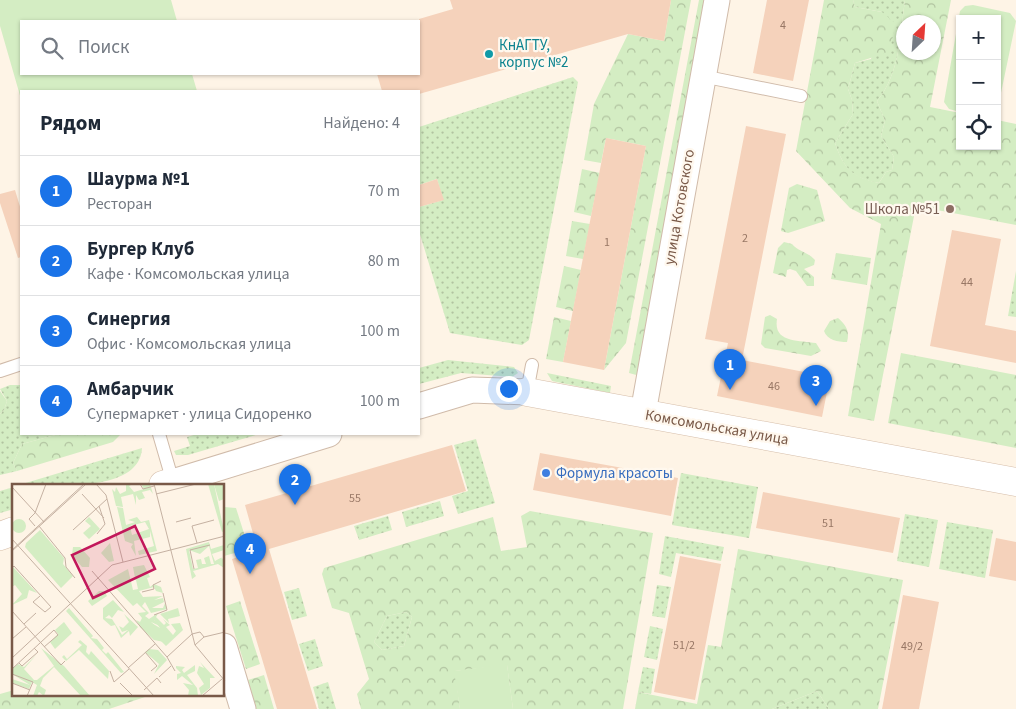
<!DOCTYPE html>
<html lang="ru">
<meta charset="utf-8">
<style>
body{margin:0;font-family:"Source Sans 3",sans-serif;background:#f2f2f3;color:#1f2937}
.controls{position:absolute;right:15px;top:15px;display:grid;overflow:hidden;border-radius:0px;box-shadow:0 1px 4px #0004}
.controls button{width:45px;height:45px;display:grid;place-items:center;padding:0;border:0;border-bottom:1px solid #e0e1e3;background:#fff;color:#1f2937;font:25px sans-serif}
.compass{position:absolute;left:896px;top:15px;width:45px;height:45px;border-radius:50%;background:#fff;box-shadow:0 1px 4px #0004;rotate:25deg}
.you{position:absolute;left:508px;top:388px;width:18px;height:18px;margin:-12px;border:4px solid #fff;border-radius:50%;background:#1a73e8;box-shadow:0 0 0 8px #1a73e833}
.badge{display:grid;place-items:center;width:32px;height:32px;border-radius:50%;background:#1a73e8;color:#fff;font-size:16px;font-weight:700}
.pin{position:absolute;translate:-50% -41px;filter:drop-shadow(0 1px 2px #0008)}
.pin::after{content:'';position:absolute;top:26px;width:18px;height:15px;background:inherit;clip-path:polygon(0 0,100% 0,50% 100%)}
.list{margin:0;padding:0;list-style:none}
h2{display:flex;justify-content:space-between;align-items:center;height:65px;margin:0;padding:0 20px;font-size:21px}
h2 small{font-size:16px;font-weight:400;color:#747a83}
.list li{display:grid;grid-template-columns:32px 1fr auto;gap:15px;align-items:center;box-sizing:border-box;height:70px;padding:0 20px;border-top:1px solid #e0e1e3}
.list b{display:block;font-size:19px;white-space:nowrap}
.list p{margin:0;font-size:16px;white-space:nowrap;color:#747a83}
.list em{font-size:16px;font-style:normal;color:#747a83}
.icon{flex:none;width:28px;height:28px;fill:none;stroke:currentColor;stroke-width:2;stroke-linecap:round;stroke-linejoin:round}
.map{position:relative;flex:none;width:1016px;height:709px;overflow:hidden}
.search{position:absolute;background:#fff;box-shadow:0 1px 4px #0004;left:20px;top:20px;width:400px;height:55px;display:flex;align-items:center;gap:12px;box-sizing:border-box;padding:0 18px;border-radius:0px;color:#747a83;font-size:19px}
.panel{position:absolute;background:#fff;box-shadow:0 1px 4px #0004;left:20px;top:90px;width:400px;height:345px;border-radius:0px}
.map>svg:first-child{display:block}
.grass{fill:url(#grass-dots)}
.forest{fill:url(#forest-crowns);fill-rule:evenodd}
.pitch{fill:#d4edc3}
.building{fill:#f5d2bb}
.lines{fill:none;stroke-linecap:round;stroke-linejoin:round}
.lane-casing{stroke:#d0bbaa;stroke-width:14}
.street-casing{stroke:#d0bbaa;stroke-width:27}
.secondary-casing{stroke:#d6beaa;stroke-width:29}
.lane{stroke:#fff;stroke-width:12}
.street{stroke:#fff;stroke-width:25}
.secondary{stroke:#fff;stroke-width:28}
.culture-dot{fill:#0f9aa8;stroke:#fff8ee;stroke-width:2}
.education-dot{fill:#8d6e63;stroke:#fff8ee;stroke-width:2}
.shop-dot{fill:#3f7fe0;stroke:#fff8ee;stroke-width:2}
.labels{text-anchor:middle;stroke-width:4.5;stroke-linejoin:round;paint-order:stroke}
.number-label{font-size:12px;fill:#987765}
.culture-label{font-size:15px;fill:#0d838f;stroke:#fff8ee;text-anchor:start}
.street-label{font-size:15px;fill:#795948;stroke:#fff8ee}
.education-label{font-size:15px;fill:#785e54;stroke:#fff8ee;text-anchor:end}
.shop-label{font-size:15px;fill:#366cbe;stroke:#fff8ee;text-anchor:start}
.inset-road{fill:none;stroke:#c5b1a2;stroke-width:1}
.view{fill:#c2185b;fill-opacity:0.15;stroke:#c2185b;stroke-width:2.5}
.inset-edge{fill:none;stroke:#795948;stroke-width:2.5}
</style>
<div class="map">
<svg width="1016" height="709" viewBox="0 0 1016 709">
<defs>
<pattern id="grass-dots" width="8" height="8" patternUnits="userSpaceOnUse" patternTransform="scale(1.25)"><rect width="8" height="8" fill="#d4edc3"/><path d="M2 2h.1M6 6h.1" fill="none" stroke="#b1c3a0" stroke-width="1.8" stroke-linecap="round"/></pattern>
<pattern id="forest-crowns" width="20" height="18" patternUnits="userSpaceOnUse" patternTransform="scale(1.25)"><rect width="20" height="18" fill="#d4edc3"/><path d="M2 6a3 3 0 1 1 6 0M12 15a3 3 0 1 1 6 0" fill="none" stroke="#b1c3a0"/></pattern>
</defs>
<rect width="100%" height="100%" fill="#fef4e6"/>
<path class="grass" d="M 853,0 L 905,0 C 900,34 900,74 877,101 L 885,121 L 881,136 L 894,157 L 892,170 L 886,172 L 879,183 C 852,178 844,169 835,143 L 853,114 L 852,100 L 848,89 L 855,63 L 871,59 L 882,12 L 855,7 Z
M 573,77 L 578,82 L 529,340 L 522,345 L 450,333 L 419,231 L 419,207 L 443,200 L 437,179 L 419,185 L 419,127 Z
M 1016,271 L 1016,317 L 1008,316 Z
M 448,360 L 514,367 L 518,373 L 512,377 L 461,373 L 419,384 L 419,368 Z
M 547,373 L 611,386 L 610,393 L 552,381 Z
M 10,385 L 21,385 L 21,434 L 59,434 L 22,444 L 13,463 L 17,471 L 0,475 L 0,414 L 4,410 L 7,401 L 0,389 Z
M 197,434 L 259,434 L 188,455 L 176,455 L 174,451 L 190,446 L 187,437 Z
M 476,439 L 495,503 L 458,514 L 452,496 L 468,491 L 454,445 Z
M 142,448 C 140,494 50,485 19,485 Z
M 681,473 L 758,487 L 749,538 L 672,525 Z
M 14,487 L 14,509 L 0,513 L 0,491 Z
M 440,501 L 444,516 L 406,527 L 402,512 Z
M 905,514 L 938,520 L 929,567 L 897,561 Z
M 388,516 L 392,530 L 359,540 L 354,526 Z
M 947,522 L 993,530 L 985,578 L 939,569 Z
M 665,536 L 724,547 L 721,561 L 676,553 L 671,577 L 659,574 Z
M 657,585 L 671,587 L 665,618 L 652,616 Z
M 299,588 L 307,616 L 292,620 L 284,592 Z
M 406,612 L 412,617 L 404,646 L 382,650 L 374,642 L 387,616 Z
M 650,626 L 663,629 L 657,660 L 644,657 Z
M 315,639 L 323,666 L 308,671 L 299,644 Z
M 643,667 L 655,669 L 651,694 L 638,692 Z
M 328,682 L 336,709 L 319,709 L 313,687 Z
M 817,691 L 829,709 L 772,709 Z"/>
<path class="forest" d="M 671,0 L 691,0 L 626,343 L 604,370 L 646,146 L 606,138 L 601,163 L 584,160 L 594,104 L 628,34 L 664,41 Z
M 699,0 L 711,0 L 640,376 L 629,373 Z
M 824,0 L 853,0 L 855,7 L 882,12 L 896,24 L 889,52 L 855,63 L 848,89 L 852,100 L 853,114 L 835,143 C 844,169 852,177 879,183 L 886,172 L 892,170 L 894,157 L 881,136 L 885,121 L 877,101 C 900,74 900,34 905,0 L 951,0 L 930,107 L 960,113 L 960,146 L 997,146 L 997,120 L 1016,124 L 1016,225 L 916,206 L 874,421 L 848,416 L 881,224 L 850,208 L 796,151 ZM 904,22 L 934,22 L 934,52 L 904,52 Z
M 582,169 L 600,173 L 591,216 L 574,212 Z
M 797,184 L 817,190 L 825,221 L 788,233 L 781,231 L 789,188 Z
M 572,221 L 590,224 L 583,259 L 566,256 Z
M 784,242 L 792,244 C 799,252 808,252 815,260 L 814,265 L 804,269 L 814,277 L 814,286 L 807,286 L 796,271 L 790,269 L 787,270 L 786,277 L 773,273 L 778,248 Z
M 836,253 L 871,258 L 867,285 L 831,279 Z
M 564,266 L 581,270 L 573,311 L 556,307 Z
M 770,315 L 777,319 C 773,343 799,340 816,343 L 821,351 L 811,356 L 765,348 L 761,344 L 765,317 Z
M 554,317 L 571,321 L 563,362 L 546,359 Z
M 838,318 C 846,325 850,331 847,342 C 838,342 827,340 824,331 L 830,321 Z
M 901,353 L 1016,375 L 1016,448 L 888,423 Z
M 0,391 L 7,401 L 4,410 L 0,414 Z
M 59,434 L 121,434 L 113,442 L 17,471 L 13,463 L 22,444 Z
M 224,507 L 236,508 L 249,549 L 224,556 Z
M 530,511 L 653,533 L 623,709 L 513,709 L 507,665 L 455,671 L 460,709 L 361,709 L 357,694 L 369,679 L 349,613 L 332,608 L 322,574 L 324,568 L 493,517 L 501,551 L 527,547 L 521,516 ZM 406,612 L 412,617 L 404,646 L 382,650 L 374,642 L 387,616 Z
M 738,549 L 903,580 L 878,709 L 829,709 L 817,691 L 772,709 L 635,709 L 638,692 L 697,704 L 708,645 L 721,647 Z
M 240,601 L 260,664 L 246,669 L 226,606 Z
M 264,675 L 274,709 L 256,709 L 248,680 Z
M 14,690 L 14,695 L 151,695 L 109,709 L 0,709 L 0,694 Z"/>
<path class="pitch" d="M 0,0 L 171,0 L 177,21 L 21,21 L 21,74 L 192,74 L 197,91 L 21,91 L 21,99 L 0,26 Z
M 973,5 L 1010,13 L 1016,21 L 997,112 L 997,19 L 960,19 L 960,112 L 949,109 L 944,102 L 960,11 L 965,6 Z
M 507,664 L 513,709 L 460,709 L 454,671 Z"/>
<path class="building" d="M 450,0 L 671,0 L 664,41 L 628,34 L 419,94 L 419,91 L 382,91 L 377,74 L 419,74 L 419,19 L 453,9 Z
M 767,0 L 809,0 L 793,81 L 753,73 Z
M 746,126 L 786,134 L 742,360 L 830,377 L 822,417 L 717,396 L 728,343 L 705,339 Z
M 606,138 L 646,146 L 604,370 L 563,362 Z
M 437,179 L 444,200 L 419,207 L 419,185 Z
M 15,190 L 21,210 L 21,257 L 18,258 L 0,203 L 0,194 Z
M 952,230 L 1001,239 L 985,325 L 1016,331 L 1016,363 L 930,346 Z
M 452,445 L 466,491 L 269,549 L 317,709 L 277,709 L 232,559 L 258,551 L 245,505 Z
M 540,453 L 678,478 L 671,516 L 533,490 Z
M 763,492 L 900,518 L 893,553 L 756,528 Z
M 996,538 L 1016,542 L 1016,581 L 989,576 Z
M 680,556 L 721,564 L 695,700 L 654,692 Z
M 903,595 L 939,602 L 919,709 L 882,709 Z"/>
<g class="lines">
<defs>
<path id="lane" d="M 702,76 L 801,96
M 0,371 L 21,364
M 527,392 L 532,365
M 159,434 L 173,482"/>
<path id="street" d="M 419,406 L 472,390 L 527,392
M 643,413 L 717,0
M 174,485 L 173,482 L 329,434
M 224,646 L 243,709"/>
<path id="secondary" d="M 527,392 L 1016,482
M 163,485 L 173,482
M 0,536 L 14,531"/>
</defs>
<use href="#lane" class="lane-casing"/>
<use href="#street" class="street-casing"/>
<use href="#secondary" class="secondary-casing"/>
<use href="#lane" class="lane"/>
<use href="#street" class="street"/>
<use href="#secondary" class="secondary"/>
</g>
<circle class="culture-dot" cx="489" cy="54" r="5"/>
<circle class="education-dot" cx="950" cy="209" r="5"/>
<circle class="shop-dot" cx="546" cy="473" r="5"/>
<g class="labels">
<g class="number-label">
<text x="783" y="29">4</text>
<text x="745" y="242">2</text>
<text x="607" y="246">1</text>
<text x="967" y="286">44</text>
<text x="774" y="390">46</text>
<text x="355" y="502">55</text>
<text x="828" y="527">51</text>
<text x="684" y="649">51/2</text>
<text x="912" y="650">49/2</text>
</g>
<g class="culture-label">
<text x="499" y="50">КнАГТУ,<tspan x="499" dy="17">корпус №2</tspan></text>
</g>
<g class="street-label">
<text transform="translate(679 207) rotate(-80)" y="5">улица Котовского</text>
<text transform="translate(717 427) rotate(10)" y="5">Комсомольская улица</text>
</g>
<g class="education-label">
<text x="940" y="214">Школа №51</text>
</g>
<g class="shop-label">
<text x="556" y="478">Формула красоты</text>
</g>
</g>
<g transform="translate(12 484)">
<rect width="212" height="212" fill="#fef4e6"/>
<path d="M 77,33 L 88,45 L 77,55 L 71,49 L 79,42 L 73,37 ZM 197,58 L 199,65 L 212,61 L 212,66 L 200,70 L 203,77 L 212,72 L 209,74 L 212,75 L 212,84 L 206,80 L 181,87 L 184,92 L 180,95 L 174,65 ZM 197,62 L 202,80 L 199,80 L 197,72 L 192,74 L 194,80 L 190,80 L 189,75 L 184,76 L 186,84 L 181,85 L 177,66 L 188,70 ZM 98,59 L 102,77 L 97,78 L 89,69 ZM 1,83 L 25,109 L 17,106 L 15,114 L 0,121 L 10,110 L 3,101 L 0,103 ZM 146,129 L 144,133 L 152,141 L 154,139 L 151,135 L 158,141 L 154,143 L 161,151 L 164,147 L 159,140 L 168,139 L 171,146 L 154,162 L 145,153 L 150,150 L 138,138 L 148,144 L 142,136 L 142,133 ZM 52,138 L 60,149 L 43,165 L 38,158 L 46,150 L 43,146 ZM 68,156 L 75,162 L 74,168 L 77,171 L 79,167 L 97,187 L 96,195 L 67,166 L 54,177 L 50,173 L 52,171 L 55,175 L 70,161 L 66,158 ZM 29,164 L 52,182 L 78,212 L 69,212 L 42,183 L 31,194 L 28,202 L 34,206 L 32,212 L 27,208 L 25,212 L 21,212 L 25,201 L 20,198 L 17,205 L 0,199 L 0,195 L 18,201 L 0,190 L 0,185 L 6,180 L 12,183 L 25,170 L 12,185 L 22,196 L 25,196 L 42,182 Z" fill="#d4edc3" fill-rule="evenodd"/>
<path d="M 114,0 L 121,0 L 117,2 L 122,8 L 132,5 L 129,0 L 138,0 L 141,10 L 138,6 L 130,8 L 133,14 L 127,16 L 124,11 L 124,21 L 121,10 L 109,13 L 111,23 L 104,22 L 100,5 L 103,8 L 104,3 L 108,10 L 114,7 ZM 196,0 L 202,0 L 212,47 L 210,48 ZM 105,23 L 111,24 L 114,41 L 123,38 L 116,36 L 125,33 L 129,38 L 137,36 L 145,67 L 127,71 L 126,67 L 142,62 L 138,47 L 138,53 L 122,57 L 124,72 L 119,63 L 121,60 L 113,57 ZM 133,38 L 137,45 L 120,51 L 118,42 ZM0 42a7 7 0 1 1 14 0a7 7 0 1 1-14 0ZM 28,46 L 52,74 L 51,80 L 61,92 L 49,104 L 13,63 L 14,59 ZM 132,81 L 138,93 L 135,94 L 138,103 L 142,100 L 149,103 L 151,109 L 144,107 L 142,103 L 127,107 L 131,113 L 151,112 L 142,116 L 151,114 L 152,118 L 140,124 L 151,124 L 153,119 L 155,125 L 139,129 L 133,118 L 130,122 L 137,129 L 133,132 L 137,135 L 146,129 L 142,136 L 150,143 L 139,138 L 152,150 L 152,158 L 142,156 L 128,143 L 124,136 L 128,138 L 130,134 L 126,129 L 134,128 L 125,119 L 121,122 L 96,96 L 116,85 L 121,106 L 126,105 L 124,96 L 119,95 L 123,94 L 121,83 ZM 87,107 L 92,107 L 88,112 L 93,108 L 95,112 L 80,122 L 76,117 ZM 101,116 L 112,128 L 106,126 L 100,134 L 97,131 L 93,134 L 100,135 L 110,151 L 116,146 L 110,148 L 107,142 L 111,144 L 117,138 L 112,130 L 126,143 L 118,152 L 117,147 L 109,154 L 103,141 L 99,142 L 91,135 L 91,124 ZM 57,124 L 81,152 L 79,154 L 85,155 L 92,164 L 90,166 L 94,170 L 96,168 L 112,188 L 109,189 L 54,127 ZM 166,124 L 168,132 L 156,135 L 157,139 L 148,130 ZM 137,165 L 146,166 L 155,176 L 142,190 L 147,180 L 133,168 ZM 188,178 L 203,194 L 198,194 L 198,204 L 189,211 L 187,204 L 192,200 L 185,189 L 187,182 L 192,184 ZM 183,181 L 183,187 L 175,191 L 185,204 L 186,212 L 176,212 L 177,206 L 171,199 L 181,201 L 170,192 L 165,196 L 165,190 L 169,189 L 164,184 L 164,182 L 173,183 L 170,186 L 172,189 Z" fill="#d4edc3" fill-rule="evenodd"/>
<path d="M 202,0 L 212,0 L 212,15 L 207,17 ZM 61,63 L 68,63 L 78,74 L 77,83 L 70,83 L 60,71 Z" fill="#d4edc3"/>
<path class="inset-road" d="M 84,0 L 94,11 L 111,78M 128,0 L 131,5 L 142,2M 142,0 L 183,161 L 213,197M 0,3 L 32,38M 70,10 L 92,34M 144,10 L 184,0M 164,38 L 179,34M 23,42 L 17,35 L 23,29 L 34,0M 27,42 L 53,74 L 54,83 L 63,94M 61,46 L 95,15M 85,50 L 93,40 L 87,22M 0,55 L 142,212M 185,59 L 180,42 L 202,36M 0,66 L 72,0M 0,67 L 74,0M 0,84 L 2,82 L 39,123 L 33,128 L 21,118 L 28,112M 182,85 L 178,66 L 198,61M 80,87 L 155,173M 130,108 L 142,105 L 141,101 L 149,97M 0,127 L 49,181 L 53,177M 142,131 L 155,126 L 151,109M 12,140 L 24,129M 0,155 L 14,143M 183,161 L 192,153 L 213,148M 133,168 L 145,182 L 139,187M 155,173 L 180,150 L 188,148 L 192,153M 155,173 L 163,187M 0,174 L 100,81 L 213,52M 7,179 L 10,182 L 26,168 L 22,164M 116,184 L 143,160M 0,185 L 42,146 L 46,151 L 32,163M 98,187 L 102,198 L 117,185M 0,190 L 21,198 L 15,212M 147,193 L 159,182M 0,199 L 18,206M 108,199 L 121,212M 132,206 L 145,194 L 149,199M 190,212 L 210,195"/>
<path class="view" d="M 123,42 L 143,85 L 81,114 L 60,71 Z"/>
<rect width="212" height="212" class="inset-edge"/>
</g>
</svg>
<div class="controls">
<button>+</button>
<button>−</button>
<button><svg class="icon" aria-label="locate" viewBox="0 0 24 24"><circle cx="12" cy="12" r="6"/><path d="M12 2v4M12 18v4M2 12h4M18 12h4"/></svg></button>
</div>
<svg class="compass" viewBox="-18 -18 36 36"><path d="M0-13l5 13h-10z" fill="#e53935"/><path d="M0 13l5-13h-10z" fill="#747a83"/></svg>
<div class="you"></div>
<div class="pin badge" style="left:730px;top:390px">1</div>
<div class="pin badge" style="left:295px;top:505px">2</div>
<div class="pin badge" style="left:816px;top:406px">3</div>
<div class="pin badge" style="left:250px;top:574px">4</div>
<div class="search"><svg class="icon" aria-label="search" viewBox="0 0 24 24"><circle cx="10" cy="10" r="6"/><path d="M15 15l6 6"/></svg>Поиск</div>
<section class="panel">
<h2>Рядом<small>Найдено: 4</small></h2>
<ul class="list">
<li><span class="badge">1</span><div><b>Шаурма №1</b><p>Ресторан</p></div><em>70 m</em></li>
<li><span class="badge">2</span><div><b>Бургер Клуб</b><p>Кафе · Комсомольская улица</p></div><em>80 m</em></li>
<li><span class="badge">3</span><div><b>Синергия</b><p>Офис · Комсомольская улица</p></div><em>100 m</em></li>
<li><span class="badge">4</span><div><b>Амбарчик</b><p>Супермаркет · улица Сидоренко</p></div><em>100 m</em></li>
</ul>
</section>
</div>
